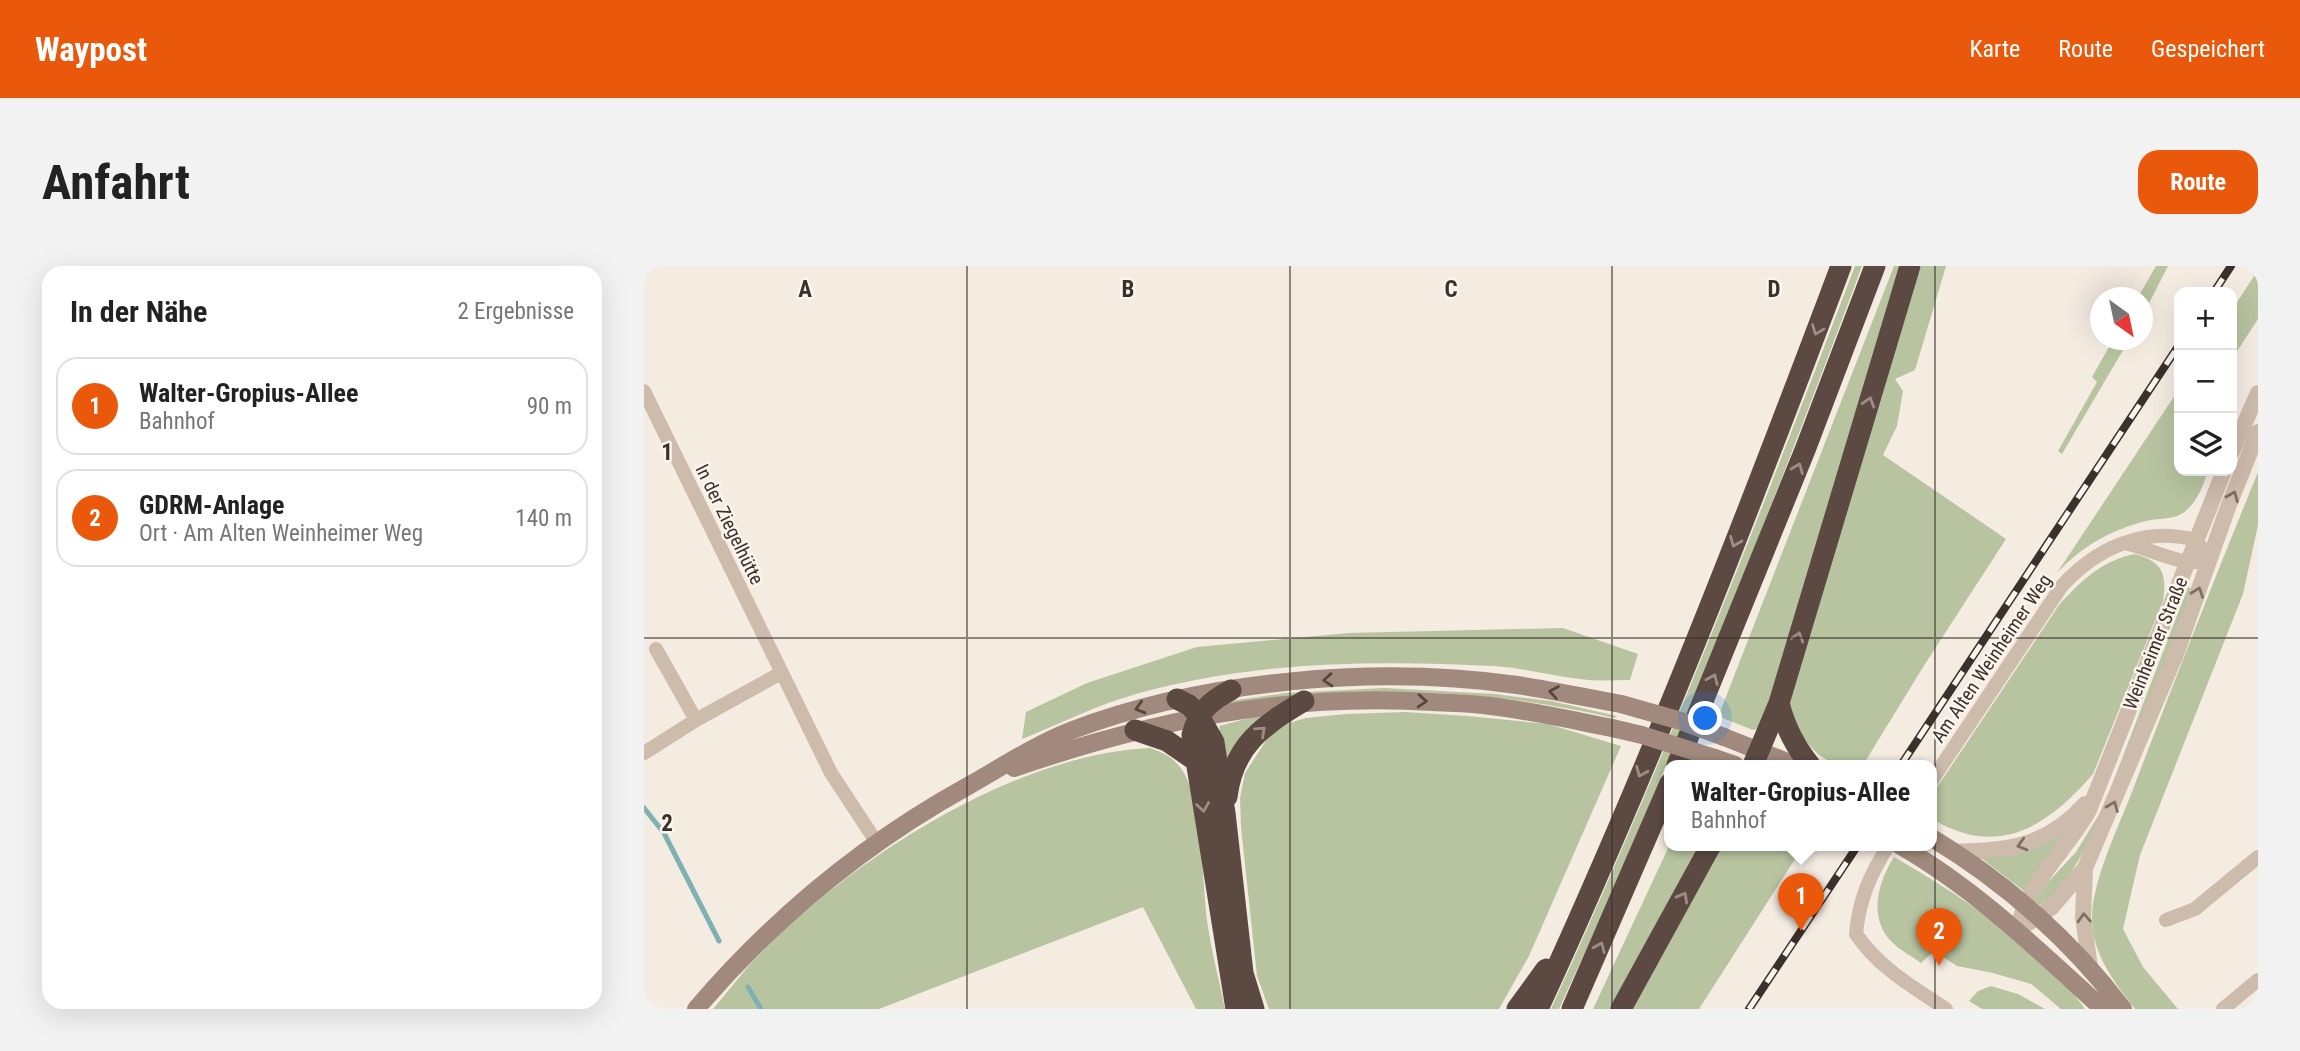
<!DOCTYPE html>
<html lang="de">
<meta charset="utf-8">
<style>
body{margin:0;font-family:"Roboto Condensed",sans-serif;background:#f2f2f2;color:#222}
.controls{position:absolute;right:21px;top:21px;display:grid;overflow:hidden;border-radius:14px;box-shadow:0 7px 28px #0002}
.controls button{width:63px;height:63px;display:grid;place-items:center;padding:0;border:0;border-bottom:2px solid #e0e0e0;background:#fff;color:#222;font:35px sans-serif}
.compass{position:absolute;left:1446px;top:21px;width:63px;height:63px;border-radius:50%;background:#fff;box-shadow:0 7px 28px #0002;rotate:147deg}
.you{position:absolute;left:1062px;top:453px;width:24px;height:24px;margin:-18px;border:5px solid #fff;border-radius:50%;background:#1a73e8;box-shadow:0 0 0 10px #1a73e833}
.badge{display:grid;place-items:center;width:46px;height:46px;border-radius:50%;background:#ea580c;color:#fff;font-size:23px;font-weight:700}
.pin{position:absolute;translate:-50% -58px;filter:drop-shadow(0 2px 4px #0008)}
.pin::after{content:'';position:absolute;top:37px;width:24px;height:21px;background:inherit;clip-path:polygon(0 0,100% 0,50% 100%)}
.popup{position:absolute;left:1020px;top:494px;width:273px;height:91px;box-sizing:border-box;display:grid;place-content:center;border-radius:14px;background:#fff;filter:drop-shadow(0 2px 5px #0005);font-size:23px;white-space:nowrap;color:#767676}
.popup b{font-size:26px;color:#222}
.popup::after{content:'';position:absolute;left:50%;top:100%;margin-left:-14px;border:14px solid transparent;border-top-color:#fff}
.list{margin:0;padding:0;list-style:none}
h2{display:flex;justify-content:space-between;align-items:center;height:91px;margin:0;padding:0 28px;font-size:30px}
h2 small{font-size:23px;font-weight:400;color:#767676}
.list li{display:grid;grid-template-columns:46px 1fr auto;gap:21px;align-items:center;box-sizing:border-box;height:98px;margin:0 14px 14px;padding:0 14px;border:2px solid #e0e0e0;border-radius:21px}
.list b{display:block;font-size:26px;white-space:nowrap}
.list p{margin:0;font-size:23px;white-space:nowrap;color:#767676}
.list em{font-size:23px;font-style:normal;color:#767676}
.icon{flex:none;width:38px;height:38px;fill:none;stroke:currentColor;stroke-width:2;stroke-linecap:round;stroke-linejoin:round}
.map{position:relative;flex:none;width:1614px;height:743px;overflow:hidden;border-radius:21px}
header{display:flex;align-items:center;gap:42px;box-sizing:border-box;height:98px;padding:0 35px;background:#ea580c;color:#fff}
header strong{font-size:33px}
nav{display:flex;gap:38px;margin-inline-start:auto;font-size:24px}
.intro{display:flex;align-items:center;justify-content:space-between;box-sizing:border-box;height:168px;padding:0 42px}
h1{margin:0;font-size:49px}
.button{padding:18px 32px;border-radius:21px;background:#ea580c;color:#fff;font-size:24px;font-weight:700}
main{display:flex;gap:42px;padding:0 42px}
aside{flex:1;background:#fff;border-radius:21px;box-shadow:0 7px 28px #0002}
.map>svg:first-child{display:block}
.green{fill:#b8c4a0}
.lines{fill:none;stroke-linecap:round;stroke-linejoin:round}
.stream{stroke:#7fb0b2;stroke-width:5}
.minor{stroke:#cdbbac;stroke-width:14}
.tertiary{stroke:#cdbbac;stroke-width:16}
.secondary{stroke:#a18a7d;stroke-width:18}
.motorway{stroke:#5c4a42;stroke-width:21}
.rail-casing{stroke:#3b302b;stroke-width:8}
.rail{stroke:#fbf5ee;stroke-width:5;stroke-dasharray:16;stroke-linecap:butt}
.secondary-bridge{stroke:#a18a7d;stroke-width:18}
.oneway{stroke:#9c8e87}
.oneway2{stroke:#7d6f65}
.oneway3{stroke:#544640}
.grid{fill:none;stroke:#3b302b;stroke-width:2;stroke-opacity:0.55}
.labels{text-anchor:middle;stroke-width:5;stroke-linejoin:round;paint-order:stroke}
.street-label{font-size:19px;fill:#3b302b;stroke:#fbf5ee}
.grid-label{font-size:23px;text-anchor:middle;font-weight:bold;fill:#3b302b;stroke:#fbf5ee;stroke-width:5;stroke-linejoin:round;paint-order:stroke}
</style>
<header>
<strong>Waypost</strong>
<nav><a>Karte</a><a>Route</a><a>Gespeichert</a></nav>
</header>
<div class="intro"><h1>Anfahrt</h1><a class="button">Route</a></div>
<main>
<aside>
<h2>In der Nähe<small>2 Ergebnisse</small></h2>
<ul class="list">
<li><span class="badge">1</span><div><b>Walter-Gropius-Allee</b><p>Bahnhof</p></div><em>90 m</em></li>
<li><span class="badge">2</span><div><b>GDRM-Anlage</b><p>Ort · Am Alten Weinheimer Weg</p></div><em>140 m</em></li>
</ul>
</aside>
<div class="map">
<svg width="1614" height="743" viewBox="0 0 1614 743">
<rect width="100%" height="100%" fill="#f4ebe1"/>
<path class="green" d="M 1211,0 L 1218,0 C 1125,250 1027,500 915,743 L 907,743 C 1018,500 1116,250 1211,0 Z
M 1250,0 L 1260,0 L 1118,457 L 1113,463 L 1109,464 L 1076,451 L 1077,446 L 1076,446 Z
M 1277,0 L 1302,0 L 1271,104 L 1251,113 L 1259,125 L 1253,160 L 1239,189 L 1362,273 L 1281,398 L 1219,499 L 1191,499 L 1175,489 L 1166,480 L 1146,453 L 1145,438 L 1149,417 Z
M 1512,0 L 1524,0 L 1499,49 L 1498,32 L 1494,31 Z
M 1614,4 L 1614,53 L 1588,93 L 1588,44 Z
M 1469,74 L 1485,74 L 1418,188 L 1414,185 L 1453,116 L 1448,111 Z
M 1535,123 L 1535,205 L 1564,205 C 1559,220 1553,237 1539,247 C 1529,254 1514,252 1502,255 C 1467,264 1438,280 1413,307 Z
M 1614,206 L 1614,259 L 1599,328 L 1496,589 L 1479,663 L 1499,701 L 1534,743 L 1491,743 C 1469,714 1447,687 1448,649 C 1450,609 1477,556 1491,518 C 1531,413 1572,309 1614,206 Z
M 1491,288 C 1519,296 1523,308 1519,335 L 1449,508 C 1404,560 1355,593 1288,553 L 1288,529 L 1415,339 C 1437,315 1458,294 1491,288 Z
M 1544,321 L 1548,323 C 1528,375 1442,627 1395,639 L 1391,635 L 1404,616 L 1432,586 L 1459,542 Z
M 919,362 L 994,388 L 986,414 C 972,414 958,415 944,414 C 912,411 881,402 849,400 C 725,394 597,395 476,433 C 443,444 411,460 378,473 L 382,446 L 443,417 L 553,381 L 705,367 Z
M 740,422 L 851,428 L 907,435 L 973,450 L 970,452 C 894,434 814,425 736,426 C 683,427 628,436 575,440 L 585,435 L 642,427 Z
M 761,446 L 823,450 L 904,458 L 977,480 L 885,690 L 855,743 L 625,743 L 613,710 L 597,561 L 596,532 L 601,507 L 625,470 L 645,457 L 662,452 L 702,448 Z
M 617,449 L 619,449 L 581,497 L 575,460 Z
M 506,482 C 521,487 532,493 540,507 C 557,536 559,617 563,654 C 567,684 575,713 581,743 L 552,743 L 499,641 L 235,743 L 69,743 C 83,727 96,709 110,694 C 203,596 369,488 506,482 Z
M 1422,565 L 1425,569 L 1380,625 L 1337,592 C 1369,590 1396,585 1422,565 Z
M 1026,578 L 1160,579 L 1055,743 L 949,743 Z
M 1250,591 C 1313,627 1398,683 1441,743 L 1417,743 L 1387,718 L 1349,707 L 1313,700 L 1290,685 L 1277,697 C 1268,690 1257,685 1249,677 C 1224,654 1233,617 1250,591 Z
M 1347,720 L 1374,728 L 1401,743 L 1338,743 L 1325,735 L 1334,725 Z"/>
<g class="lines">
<path class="stream" d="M 0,542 L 20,567 L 75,675
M 104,721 L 117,743"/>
<path class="minor" d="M 0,125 L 187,507 L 233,577
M 12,383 L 52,454 L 137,407
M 0,487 L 52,454
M 1288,514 L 1417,321 C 1452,282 1500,260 1552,274 L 1566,294 C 1537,302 1509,283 1480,277
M 1245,579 C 1226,608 1215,634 1212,668 C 1235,702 1269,721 1302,743
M 1522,654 L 1551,643 L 1614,591
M 1579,743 L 1614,714"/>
<path class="tertiary" d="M 1588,186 L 1614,127
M 1310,586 C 1364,585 1402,581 1441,538
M 1441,602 L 1439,651 L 1446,701
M 1377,651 C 1388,614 1425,580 1445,544 L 1580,205
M 1374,664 L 1408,641 L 1441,602 L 1532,388 L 1583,244 L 1614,166"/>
<path class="secondary" d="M 1080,471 L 1151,499
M 1071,492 L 1091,499
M 370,502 C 510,454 640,427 789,436 C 808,437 828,437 847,440 C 888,445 928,454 968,462
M 1288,572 C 1361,616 1428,675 1479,743
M 1255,579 C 1332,623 1394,684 1459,743
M 52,743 C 129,653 219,578 324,520 C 358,501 389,480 426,465 C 560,414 732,399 873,419 C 908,424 943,432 977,438"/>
<path class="motorway" d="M 587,424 C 566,435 554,446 548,469 L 592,743
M 533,433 L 545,439 L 555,450 L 570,476 L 581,547 L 599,707 L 610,743
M 1135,437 C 1141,461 1150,479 1166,499
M 491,464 L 523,475 L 552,495
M 1033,499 L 1161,184 L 1231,0
M 1109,499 L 1135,437 L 1266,0
M 583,531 C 589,480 619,459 660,435
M 873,743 L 902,703
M 894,743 C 1006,500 1103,250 1197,0
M 928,743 L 1026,517
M 977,743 L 1067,579"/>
<defs>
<path id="rail" d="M 1570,26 L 1587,0
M 1257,499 L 1535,79
M 1105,743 L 1214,579"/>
</defs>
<use href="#rail" class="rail-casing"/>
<use href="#rail" class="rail"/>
<path class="secondary-bridge" d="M 977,438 L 1037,455 L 1080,471
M 968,462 L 998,469 L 1071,492"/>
</g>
<defs><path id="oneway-chevron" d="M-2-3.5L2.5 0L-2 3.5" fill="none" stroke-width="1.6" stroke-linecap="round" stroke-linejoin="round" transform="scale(1.75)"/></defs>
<g class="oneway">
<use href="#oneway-chevron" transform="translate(1173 64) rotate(111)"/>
<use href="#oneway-chevron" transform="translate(1225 136) rotate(-73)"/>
<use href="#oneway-chevron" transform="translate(1154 202) rotate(-68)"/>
<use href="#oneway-chevron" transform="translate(1091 276) rotate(112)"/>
<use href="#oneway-chevron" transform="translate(1154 371) rotate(-73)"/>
<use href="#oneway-chevron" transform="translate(1069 413) rotate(-67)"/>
<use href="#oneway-chevron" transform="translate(617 465) rotate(-42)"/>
<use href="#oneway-chevron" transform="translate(997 506) rotate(113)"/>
<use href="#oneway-chevron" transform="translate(559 541) rotate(81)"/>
<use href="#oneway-chevron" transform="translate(1039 631) rotate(-61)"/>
<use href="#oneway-chevron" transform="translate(956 681) rotate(-66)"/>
</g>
<g class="oneway2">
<use href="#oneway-chevron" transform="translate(1589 230) rotate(-68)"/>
<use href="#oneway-chevron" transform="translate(1554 326) rotate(-70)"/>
<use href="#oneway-chevron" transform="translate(1469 540) rotate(-68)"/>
<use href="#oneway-chevron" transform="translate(1378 579) rotate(164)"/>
<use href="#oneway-chevron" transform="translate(1440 652) rotate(-93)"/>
</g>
<g class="oneway3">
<use href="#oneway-chevron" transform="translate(684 414) rotate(176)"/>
<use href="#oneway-chevron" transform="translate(910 426) rotate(-170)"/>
<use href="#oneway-chevron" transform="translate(778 435) rotate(4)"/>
<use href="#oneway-chevron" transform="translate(496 442) rotate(164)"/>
</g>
<path class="grid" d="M 323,0 L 323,743M 646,0 L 646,743M 968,0 L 968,743M 1291,0 L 1291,743M 0,372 L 1614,372"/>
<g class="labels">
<g class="street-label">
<text transform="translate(86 258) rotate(64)" y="7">In der Ziegelhütte</text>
<text transform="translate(1511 377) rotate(-68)" y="7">Weinheimer Straße</text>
<text transform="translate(1347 392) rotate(-56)" y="7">Am Alten Weinheimer Weg</text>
</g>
</g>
<g class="grid-label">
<text x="161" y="31">A</text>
<text x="484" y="31">B</text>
<text x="807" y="31">C</text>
<text x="1130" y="31">D</text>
<text x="23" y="194">1</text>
<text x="23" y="565">2</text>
</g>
</svg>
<div class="controls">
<button>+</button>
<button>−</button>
<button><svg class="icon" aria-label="layers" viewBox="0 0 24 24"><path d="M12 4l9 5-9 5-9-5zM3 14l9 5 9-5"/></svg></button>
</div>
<svg class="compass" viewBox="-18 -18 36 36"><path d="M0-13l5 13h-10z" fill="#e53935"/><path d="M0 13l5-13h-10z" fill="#767676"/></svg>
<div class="you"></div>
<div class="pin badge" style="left:1157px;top:665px">1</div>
<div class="popup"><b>Walter-Gropius-Allee</b>Bahnhof</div>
<div class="pin badge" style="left:1295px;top:700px">2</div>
</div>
</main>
